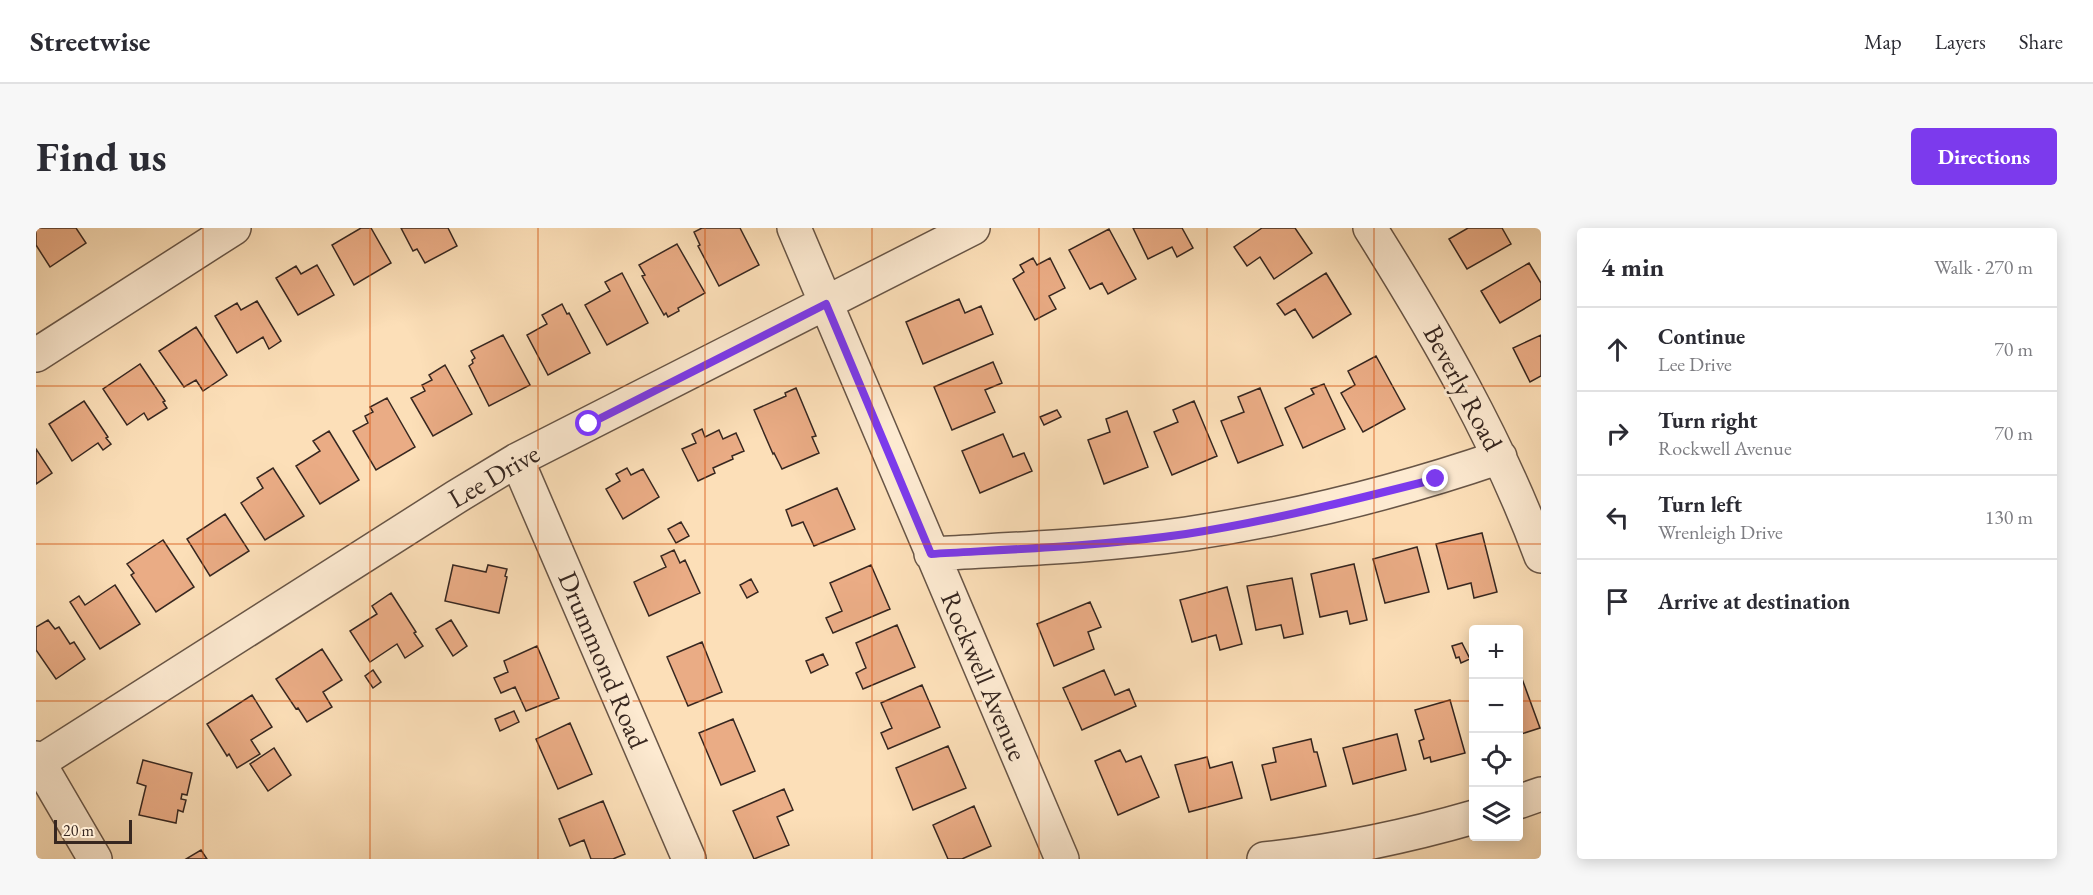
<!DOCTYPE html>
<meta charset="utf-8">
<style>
body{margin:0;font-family:"EB Garamond",serif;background:#f7f7f7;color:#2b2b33}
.controls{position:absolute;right:18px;bottom:18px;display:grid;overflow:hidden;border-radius:6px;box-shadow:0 3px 15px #0003}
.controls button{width:54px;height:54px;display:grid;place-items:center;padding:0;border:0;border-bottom:2px solid #e1e1e2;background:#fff;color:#2b2b33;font:30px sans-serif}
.scale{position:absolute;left:18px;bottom:15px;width:78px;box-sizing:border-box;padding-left:6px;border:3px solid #372720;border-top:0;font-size:16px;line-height:21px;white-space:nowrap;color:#372720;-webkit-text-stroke:4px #fdead1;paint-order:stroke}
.stop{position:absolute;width:18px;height:18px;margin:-14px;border:4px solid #7c3aed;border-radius:50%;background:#fff}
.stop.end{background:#7c3aed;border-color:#fff;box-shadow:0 2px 6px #0008}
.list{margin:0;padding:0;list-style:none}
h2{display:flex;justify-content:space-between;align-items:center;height:78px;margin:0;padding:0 24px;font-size:26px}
h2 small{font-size:20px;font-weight:400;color:#7c7c81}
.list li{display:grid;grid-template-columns:39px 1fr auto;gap:18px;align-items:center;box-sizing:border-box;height:84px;padding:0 24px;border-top:2px solid #e1e1e2}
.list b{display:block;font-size:22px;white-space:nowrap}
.list p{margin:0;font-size:20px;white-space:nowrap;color:#7c7c81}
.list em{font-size:20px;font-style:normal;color:#7c7c81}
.icon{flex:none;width:33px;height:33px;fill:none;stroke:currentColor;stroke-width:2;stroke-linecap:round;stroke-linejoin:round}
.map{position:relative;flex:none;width:1505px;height:631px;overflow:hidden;border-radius:6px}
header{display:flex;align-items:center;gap:36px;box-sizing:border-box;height:84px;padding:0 30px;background:#fff;border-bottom:2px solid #e1e1e2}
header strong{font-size:28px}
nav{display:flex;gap:33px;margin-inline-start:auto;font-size:21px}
.intro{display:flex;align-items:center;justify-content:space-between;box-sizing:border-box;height:144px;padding:0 36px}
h1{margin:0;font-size:42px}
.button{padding:15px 27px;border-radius:6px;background:#7c3aed;color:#fff;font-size:21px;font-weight:700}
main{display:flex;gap:36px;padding:0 36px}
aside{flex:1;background:#fff;border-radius:6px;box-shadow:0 3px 15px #0003}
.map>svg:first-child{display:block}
.building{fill:#eaac85;stroke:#372720;stroke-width:1.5}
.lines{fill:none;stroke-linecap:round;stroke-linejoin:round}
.minor-casing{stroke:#685546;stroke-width:36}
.minor{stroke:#fdead1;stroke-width:33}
.route{stroke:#7c3aed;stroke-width:8}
.grid{fill:none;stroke:#d6540e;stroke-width:1.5;stroke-opacity:0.55}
.labels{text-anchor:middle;stroke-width:6;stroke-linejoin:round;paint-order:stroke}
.street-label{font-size:27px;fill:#372720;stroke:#fdead1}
</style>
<header>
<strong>Streetwise</strong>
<nav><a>Map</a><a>Layers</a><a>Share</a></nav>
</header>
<div class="intro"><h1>Find us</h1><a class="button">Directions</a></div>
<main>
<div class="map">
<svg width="1505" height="631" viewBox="0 0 1505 631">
<rect width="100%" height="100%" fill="#fcdfb8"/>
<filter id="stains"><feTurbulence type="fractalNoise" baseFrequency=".00333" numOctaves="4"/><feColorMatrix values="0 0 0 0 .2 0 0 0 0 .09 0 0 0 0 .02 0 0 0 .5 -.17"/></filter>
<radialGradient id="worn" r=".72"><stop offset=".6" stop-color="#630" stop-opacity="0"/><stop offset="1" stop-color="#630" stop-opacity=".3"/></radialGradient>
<path class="building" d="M 0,0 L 40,0 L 50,15 L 14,39 L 0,17 Z
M 325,0 L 335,0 L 355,35 L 318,57 L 296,17 Z
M 365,0 L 412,0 L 421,18 L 389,35 L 381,21 L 377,23 Z
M 666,0 L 704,0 L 723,37 L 683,58 L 662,18 L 664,17 L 658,4 Z
M 1097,0 L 1146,0 L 1157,20 L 1141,29 L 1136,19 L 1112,31 Z
M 1226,0 L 1259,0 L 1276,25 L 1238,51 L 1224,29 L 1211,38 L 1198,19 Z
M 1432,0 L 1466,0 L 1475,16 L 1431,41 L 1413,11 Z
M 1073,1 L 1100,51 L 1072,66 L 1066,55 L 1054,61 L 1033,22 Z
M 641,16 L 669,65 L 642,80 L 643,83 L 632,89 L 630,85 L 628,87 L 606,48 L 609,47 L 603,37 Z
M 997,30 L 1001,37 L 1014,30 L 1029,60 L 1013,68 L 1020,81 L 999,92 L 977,51 L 988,44 L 984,37 Z
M 1493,35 L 1505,55 L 1505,71 L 1464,95 L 1445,63 Z
M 281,37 L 298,67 L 262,87 L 240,50 L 260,38 L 265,46 Z
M 586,45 L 612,95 L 571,117 L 549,77 L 574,63 L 569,54 Z
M 1290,45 L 1315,86 L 1277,110 L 1259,81 L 1249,87 L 1241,76 Z
M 923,71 L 929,85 L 945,78 L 957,106 L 887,136 L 870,94 Z
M 221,73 L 245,113 L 233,121 L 227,109 L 201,125 L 179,88 L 201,75 L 205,82 Z
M 526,76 L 531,86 L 533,85 L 554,125 L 512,147 L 491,107 L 511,96 L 506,87 Z
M 160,99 L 191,147 L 167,163 L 160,152 L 148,159 L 123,123 Z
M 467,107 L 494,157 L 453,178 L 433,138 L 437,135 L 436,132 L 439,130 L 435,123 Z
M 1505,107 L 1505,148 L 1494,154 L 1477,120 Z
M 1340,128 L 1369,181 L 1327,204 L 1305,165 L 1319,157 L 1312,143 Z
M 957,134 L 966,155 L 949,162 L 959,184 L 916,202 L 898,159 Z
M 104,136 L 129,173 L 127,174 L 131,180 L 112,192 L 108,185 L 91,197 L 67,161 Z
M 409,137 L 436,186 L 397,208 L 375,170 L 389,163 L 386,157 L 396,152 L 393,147 Z
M 1288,156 L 1309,201 L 1267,220 L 1249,180 L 1278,166 L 1275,161 Z
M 760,160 L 780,208 L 776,209 L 783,225 L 746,241 L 738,225 L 737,226 L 718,182 L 750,168 L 749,165 Z
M 1224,160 L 1247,217 L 1202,235 L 1185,193 L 1208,184 L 1202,169 Z
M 351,170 L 379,219 L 340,242 L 317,203 L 332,195 L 329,188 L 337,184 L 334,179 Z
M 48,173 L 72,209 L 70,210 L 75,216 L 67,222 L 62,215 L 36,233 L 13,196 Z
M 1158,173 L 1181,228 L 1136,247 L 1118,204 L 1142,194 L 1137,182 Z
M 1021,182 L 1025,189 L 1008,197 L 1004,189 Z
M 1091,183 L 1112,239 L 1068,256 L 1052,212 L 1074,204 L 1070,191 Z
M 666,201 L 669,209 L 683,202 L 687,211 L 700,205 L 708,223 L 696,228 L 697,231 L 677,240 L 679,245 L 662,253 L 646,221 L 660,215 L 656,206 Z
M 293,203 L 323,252 L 284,276 L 260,238 L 284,223 L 277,213 Z
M 967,206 L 977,229 L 988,225 L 996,243 L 944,265 L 926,223 Z
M 0,221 L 16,245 L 0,256 Z
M 237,240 L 268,288 L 229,312 L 205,275 L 227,260 L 221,250 Z
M 591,240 L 595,247 L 607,241 L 623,269 L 587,291 L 570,261 L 584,253 L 580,246 Z
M 801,260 L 819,301 L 778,318 L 767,294 L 756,298 L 750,282 Z
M 189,286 L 213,323 L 174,348 L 151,311 Z
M 645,294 L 653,308 L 640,315 L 632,301 Z
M 1446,305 L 1461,364 L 1438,370 L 1435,355 L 1412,361 L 1400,316 Z
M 127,312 L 158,359 L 120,384 L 95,347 L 98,345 L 91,336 Z
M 1381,319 L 1393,364 L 1349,375 L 1337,331 Z
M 638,322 L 644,335 L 649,332 L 664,365 L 613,388 L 598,354 L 630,339 L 625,328 Z
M 1318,336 L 1331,392 L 1314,396 L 1311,383 L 1284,389 L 1275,346 Z
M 417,337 L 450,344 L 452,337 L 471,341 L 469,348 L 471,349 L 463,385 L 409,373 Z
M 835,337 L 854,381 L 797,405 L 790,390 L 806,383 L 794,355 Z
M 1256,350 L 1267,406 L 1248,410 L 1245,397 L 1220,402 L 1211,358 Z
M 715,351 L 722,364 L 711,370 L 704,357 Z
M 79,357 L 104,396 L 64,421 L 34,374 L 43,368 L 49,377 Z
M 1191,359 L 1206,416 L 1184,422 L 1180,407 L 1156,414 L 1144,372 Z
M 355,365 L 380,404 L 378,405 L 387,418 L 369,430 L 361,416 L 334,434 L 314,403 L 341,386 L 336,378 Z
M 1054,374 L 1065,399 L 1052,404 L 1058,421 L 1018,438 L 1001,396 Z
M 12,392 L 19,401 L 23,399 L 34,416 L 38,414 L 49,431 L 20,451 L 0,422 L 0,399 Z
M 415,392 L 431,418 L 417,428 L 400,401 Z
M 861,397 L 879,439 L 827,461 L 820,445 L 830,440 L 820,415 Z
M 666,414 L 686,464 L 652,478 L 631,429 Z
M 1426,415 L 1434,431 L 1425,435 L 1423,429 L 1420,430 L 1416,418 Z
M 501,418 L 523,470 L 490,483 L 479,459 L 465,465 L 458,450 L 472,444 L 468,433 Z
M 286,421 L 306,452 L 287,464 L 296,479 L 271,494 L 262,480 L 260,481 L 240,451 Z
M 787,426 L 792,437 L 775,445 L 770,433 Z
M 337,442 L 345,454 L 337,460 L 329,448 Z
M 1068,442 L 1079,467 L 1093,461 L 1100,478 L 1046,502 L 1027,460 Z
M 1485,448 L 1504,500 L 1482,507 L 1482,449 Z
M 886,457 L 904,499 L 852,521 L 845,505 L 856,500 L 845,475 Z
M 216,467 L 236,499 L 215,512 L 224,526 L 201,540 L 193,526 L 191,528 L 171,496 Z
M 1414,472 L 1429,525 L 1395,534 L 1394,529 L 1388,531 L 1383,513 L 1388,511 L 1379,482 Z
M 478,483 L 483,494 L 464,503 L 459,491 Z
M 697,491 L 719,543 L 685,557 L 663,505 Z
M 534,495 L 556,546 L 522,561 L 500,511 Z
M 1361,506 L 1370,542 L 1317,556 L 1307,520 Z
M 1275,511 L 1278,524 L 1281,524 L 1290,558 L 1235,572 L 1226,537 L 1240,534 L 1237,520 Z
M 912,518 L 930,560 L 877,582 L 860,540 Z
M 238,520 L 255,547 L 232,563 L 214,536 Z
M 1084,522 L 1090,534 L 1105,528 L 1123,569 L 1082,587 L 1059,533 Z
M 1171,529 L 1174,540 L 1196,534 L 1206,570 L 1153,584 L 1139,537 Z
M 107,532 L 156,545 L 151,567 L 146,566 L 145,571 L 150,572 L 147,584 L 142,582 L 140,595 L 103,587 L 110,558 L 101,555 Z
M 748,561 L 757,582 L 741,589 L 753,617 L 718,631 L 697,583 Z
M 567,573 L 589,626 L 577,631 L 555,631 L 548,612 L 534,618 L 523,591 Z
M 938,578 L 955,618 L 926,631 L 912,631 L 897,597 Z
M 165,622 L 171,631 L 150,631 Z"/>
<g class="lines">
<defs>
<path id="minor" d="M 758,0 L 1026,631
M 1334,0 C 1400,105 1462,212 1505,328
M 0,127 L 198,0
M 481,232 L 653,631
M 895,326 C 980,321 1066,318 1150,306 C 1257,290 1362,264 1464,229
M 0,530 L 59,631
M 2,535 L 420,269 L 481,232 L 937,0
M 1482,574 L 1505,566
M 1228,631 C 1300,623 1369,609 1438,589"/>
</defs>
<use href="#minor" class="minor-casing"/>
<use href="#minor" class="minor"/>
</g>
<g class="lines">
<path class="route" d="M 553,196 L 790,76 L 895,326 C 980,321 1066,318 1150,306 C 1234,293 1317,272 1400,251"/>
</g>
<path class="grid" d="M 167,0 L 167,631M 334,0 L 334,631M 502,0 L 502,631M 669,0 L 669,631M 836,0 L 836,631M 1003,0 L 1003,631M 1171,0 L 1171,631M 1338,0 L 1338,631M 0,158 L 1505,158M 0,316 L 1505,316M 0,473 L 1438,473M 1482,473 L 1505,473"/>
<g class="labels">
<g class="street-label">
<text transform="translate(1427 160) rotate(62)" y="9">Beverly Road</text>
<text transform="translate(458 248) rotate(-30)" y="9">Lee Drive</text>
<text transform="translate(567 432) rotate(67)" y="9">Drummond Road</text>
<text transform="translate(948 448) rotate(67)" y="9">Rockwell Avenue</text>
</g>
</g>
<rect width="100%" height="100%" filter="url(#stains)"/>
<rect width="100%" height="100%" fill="url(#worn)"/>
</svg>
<div class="controls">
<button>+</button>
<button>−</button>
<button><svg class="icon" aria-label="locate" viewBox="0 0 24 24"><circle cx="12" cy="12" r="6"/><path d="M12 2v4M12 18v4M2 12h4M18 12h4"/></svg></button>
<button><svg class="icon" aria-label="layers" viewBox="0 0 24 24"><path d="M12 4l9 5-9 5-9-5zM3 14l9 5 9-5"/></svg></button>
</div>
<div class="scale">20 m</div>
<div class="stop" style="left:553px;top:196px"></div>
<div class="stop end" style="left:1400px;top:251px"></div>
</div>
<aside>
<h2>4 min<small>Walk · 270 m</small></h2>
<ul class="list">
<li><svg class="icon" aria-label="ahead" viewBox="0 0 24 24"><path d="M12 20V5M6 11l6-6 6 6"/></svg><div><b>Continue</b><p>Lee Drive</p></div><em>70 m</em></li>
<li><svg class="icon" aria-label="right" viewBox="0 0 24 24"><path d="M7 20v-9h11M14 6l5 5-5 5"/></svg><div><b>Turn right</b><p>Rockwell Avenue</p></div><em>70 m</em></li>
<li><svg class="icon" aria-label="left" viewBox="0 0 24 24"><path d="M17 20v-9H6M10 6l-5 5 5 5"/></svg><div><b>Turn left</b><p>Wrenleigh Drive</p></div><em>130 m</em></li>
<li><svg class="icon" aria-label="arrive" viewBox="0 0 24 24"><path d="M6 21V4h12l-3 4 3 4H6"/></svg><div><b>Arrive at destination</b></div></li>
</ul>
</aside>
</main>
